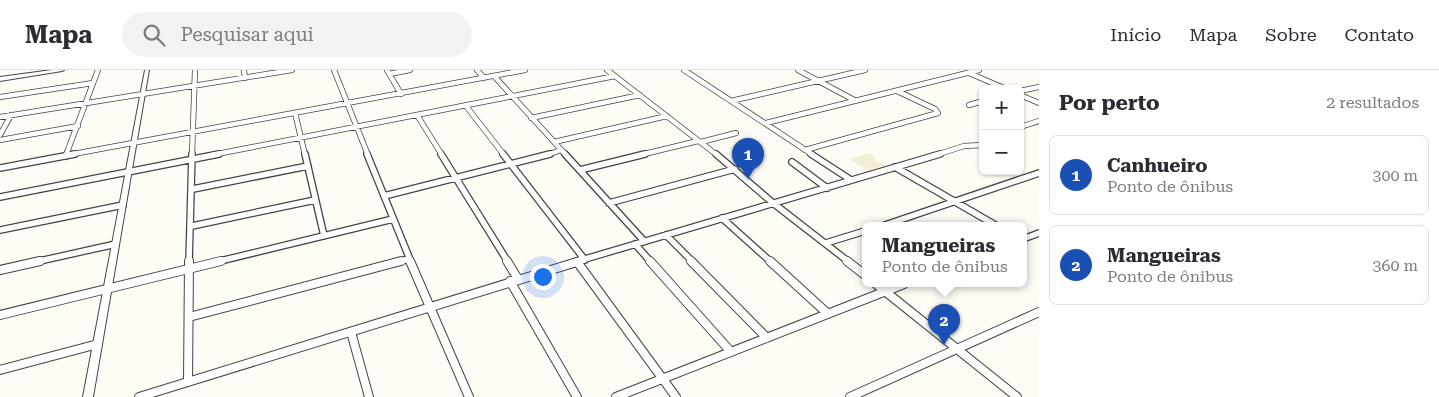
<!DOCTYPE html>
<html lang="pt">
<meta charset="utf-8">
<style>
body{margin:0;font-family:"Roboto Serif",serif;background:#f2f2f3;color:#2b2b33}
.controls{position:absolute;right:15px;top:15px;display:grid;overflow:hidden;border-radius:8px;box-shadow:0 1px 4px #0004}
.controls button{width:45px;height:45px;display:grid;place-items:center;padding:0;border:0;border-bottom:1px solid #e1e1e2;background:#fff;color:#2b2b33;font:25px sans-serif}
.you{position:absolute;left:542px;top:206px;width:18px;height:18px;margin:-12px;border:4px solid #fff;border-radius:50%;background:#1a73e8;box-shadow:0 0 0 8px #1a73e833}
.badge{display:grid;place-items:center;width:32px;height:32px;border-radius:50%;background:#d93025;color:#fff;font-size:16px;font-weight:700}
.pin{position:absolute;translate:-50% -41px;filter:drop-shadow(0 1px 2px #0008)}
.pin::after{content:'';position:absolute;top:26px;width:18px;height:15px;background:inherit;clip-path:polygon(0 0,100% 0,50% 100%)}
.popup{position:absolute;left:862px;top:152px;width:165px;height:65px;box-sizing:border-box;display:grid;place-content:center;border-radius:8px;background:#fff;filter:drop-shadow(0 1px 4px #0005);font-size:16px;white-space:nowrap;color:#7c7c81}
.popup b{font-size:19px;color:#2b2b33}
.popup::after{content:'';position:absolute;left:50%;top:100%;margin-left:-10px;border:10px solid transparent;border-top-color:#fff}
.list{margin:0;padding:0;list-style:none}
h2{display:flex;justify-content:space-between;align-items:center;height:65px;margin:0;padding:0 20px;font-size:21px}
h2 small{font-size:16px;font-weight:400;color:#7c7c81}
.list li{display:grid;grid-template-columns:32px 1fr auto;gap:15px;align-items:center;box-sizing:border-box;height:80px;margin:0 10px 10px;padding:0 10px;border:1px solid #e1e1e2;border-radius:8px}
.list b{display:block;font-size:19px;white-space:nowrap}
.list p{margin:0;font-size:16px;white-space:nowrap;color:#7c7c81}
.list em{font-size:16px;font-style:normal;color:#7c7c81}
.icon{flex:none;width:28px;height:28px;fill:none;stroke:currentColor;stroke-width:2;stroke-linecap:round;stroke-linejoin:round}
.map{position:relative;flex:none;width:1039px;height:327px;overflow:hidden}
header{display:flex;align-items:center;gap:30px;box-sizing:border-box;height:70px;padding:0 25px;background:#fff;border-bottom:1px solid #e1e1e2}
header strong{font-size:24px}
nav{display:flex;gap:28px;margin-inline-start:auto;font-size:18px}
.search{width:350px;height:45px;background:#f2f2f3;display:flex;align-items:center;gap:12px;box-sizing:border-box;padding:0 18px;border-radius:28px;color:#7c7c81;font-size:19px}
main{display:flex}
aside{flex:1;background:#fff}
.map>svg:first-child{display:block}
.farmland{fill:#f4eed5}
.lines{fill:none;stroke-linecap:round;stroke-linejoin:round}
.minor-far2-casing{stroke:#444;stroke-width:6}
.minor-far1-casing{stroke:#444;stroke-width:8}
.minor-casing{stroke:#444;stroke-width:10}
.tertiary-casing{stroke:#444;stroke-width:2}
.minor-far2{stroke:#fff;stroke-width:4.5}
.minor-far1{stroke:#fff;stroke-width:5.5}
.minor{stroke:#fff;stroke-width:8}
.tertiary{fill:#fff;fill-rule:evenodd}
</style>
<header>
<strong>Mapa</strong>
<div class="search"><svg class="icon" aria-label="search" viewBox="0 0 24 24"><circle cx="10" cy="10" r="6"/><path d="M15 15l6 6"/></svg>Pesquisar aqui</div>
<nav><a>Início</a><a>Mapa</a><a>Sobre</a><a>Contato</a></nav>
</header>
<main>
<div class="map">
<svg width="1039" height="327" viewBox="0 0 1039 327">
<rect width="100%" height="100%" fill="#fffcf5"/>
<path class="farmland" d="M 869,83 L 876,88 L 874,90 L 885,95 L 868,101 L 850,89 Z"/>
<g class="lines">
<defs>
<path id="minor-far2" d="M 244,0 L 245,8
M 334,0 L 368,85
M 387,0 L 401,24
M 477,0 L 484,8
M 607,0 L 717,85
M 684,0 L 813,85
M 798,0 L 856,31
M 969,3 L 1006,19
M 389,4 L 410,0
M 494,6 L 566,85
M 1020,21 L 1039,17
M 1020,25 L 1039,33
M 0,27 L 93,13
M 731,31 L 865,0
M 969,35 L 983,31
M 466,36 L 504,85
M 295,43 L 305,85
M 417,45 L 442,85
M 0,47 L 292,0
M 531,48 L 640,25
M 766,53 L 979,0
M 1020,57 L 1039,51
M 0,65 L 11,45
M 0,70 L 78,56
M 554,72 L 667,46
M 701,72 L 736,63
M 805,80 L 938,43 L 935,39 L 897,21
M 66,85 L 98,0
M 68,85 L 525,0
M 192,85 L 195,0
M 212,85 L 615,6
M 547,85 L 561,80
M 640,85 L 698,71
M 936,85 L 964,76 L 983,75"/>
<path id="minor-far1" d="M 305,84 L 324,166
M 367,84 L 411,192
M 441,84 L 508,192
M 503,84 L 585,190
M 565,84 L 644,171
M 716,84 L 773,133 L 849,192
M 811,84 L 851,110
M 66,86 L 67,84
M 792,92 L 827,118
M 895,97 L 997,156
M 0,98 L 75,84
M 580,100 L 645,84
M 193,119 L 308,96
M 384,126 L 550,84
M 0,127 L 219,84
M 609,133 L 735,99
M 722,148 L 771,192
M 192,156 L 315,130
M 882,156 L 1039,103
M 0,160 L 123,135
M 666,165 L 693,192
M 1023,169 L 1039,163
M 826,173 L 865,161
M 635,174 L 651,192
M 35,192 L 116,174
M 189,192 L 192,84
M 216,192 L 393,149
M 397,192 L 409,189
M 575,192 L 940,84"/>
<path id="minor" d="M 410,191 L 469,327
M 507,191 L 518,209
M 650,191 L 731,282
M 691,191 L 767,268
M 770,191 L 827,243
M 847,191 L 865,205
M 578,193 L 676,327
M 0,200 L 40,191
M 510,211 L 577,327
M 876,214 L 1017,327
M 0,245 L 221,191
M 189,247 L 401,191
M 351,262 L 369,327
M 0,300 L 98,274
M 188,312 L 189,191
M 139,327 L 580,191
M 616,327 L 904,214
M 850,327 L 1039,242"/>
<path id="tertiary" d="M 52,0 L 64,0 L 62,1 L 0,11 L 0,7 Z
M 145,0 L 149,0 L 93,327 L 83,327 Z"/>
</defs>
<use href="#minor-far2" class="minor-far2-casing"/>
<use href="#minor-far1" class="minor-far1-casing"/>
<use href="#minor" class="minor-casing"/>
<use href="#tertiary" class="tertiary-casing"/>
<use href="#minor-far2" class="minor-far2"/>
<use href="#minor-far1" class="minor-far1"/>
<use href="#minor" class="minor"/>
<use href="#tertiary" class="tertiary"/>
</g>
</svg>
<div class="controls">
<button>+</button>
<button>−</button>
</div>
<div class="you"></div>
<div class="pin badge" style="left:748px;top:109px;background:#1a4fb4">1</div>
<div class="pin badge" style="left:944px;top:275px;background:#1a4fb4">2</div>
<div class="popup"><b>Mangueiras</b>Ponto de ônibus</div>
</div>
<aside>
<h2>Por perto<small>2 resultados</small></h2>
<ul class="list">
<li><span class="badge" style="background:#1a4fb4">1</span><div><b>Canhueiro</b><p>Ponto de ônibus</p></div><em>300 m</em></li>
<li><span class="badge" style="background:#1a4fb4">2</span><div><b>Mangueiras</b><p>Ponto de ônibus</p></div><em>360 m</em></li>
</ul>
</aside>
</main>
